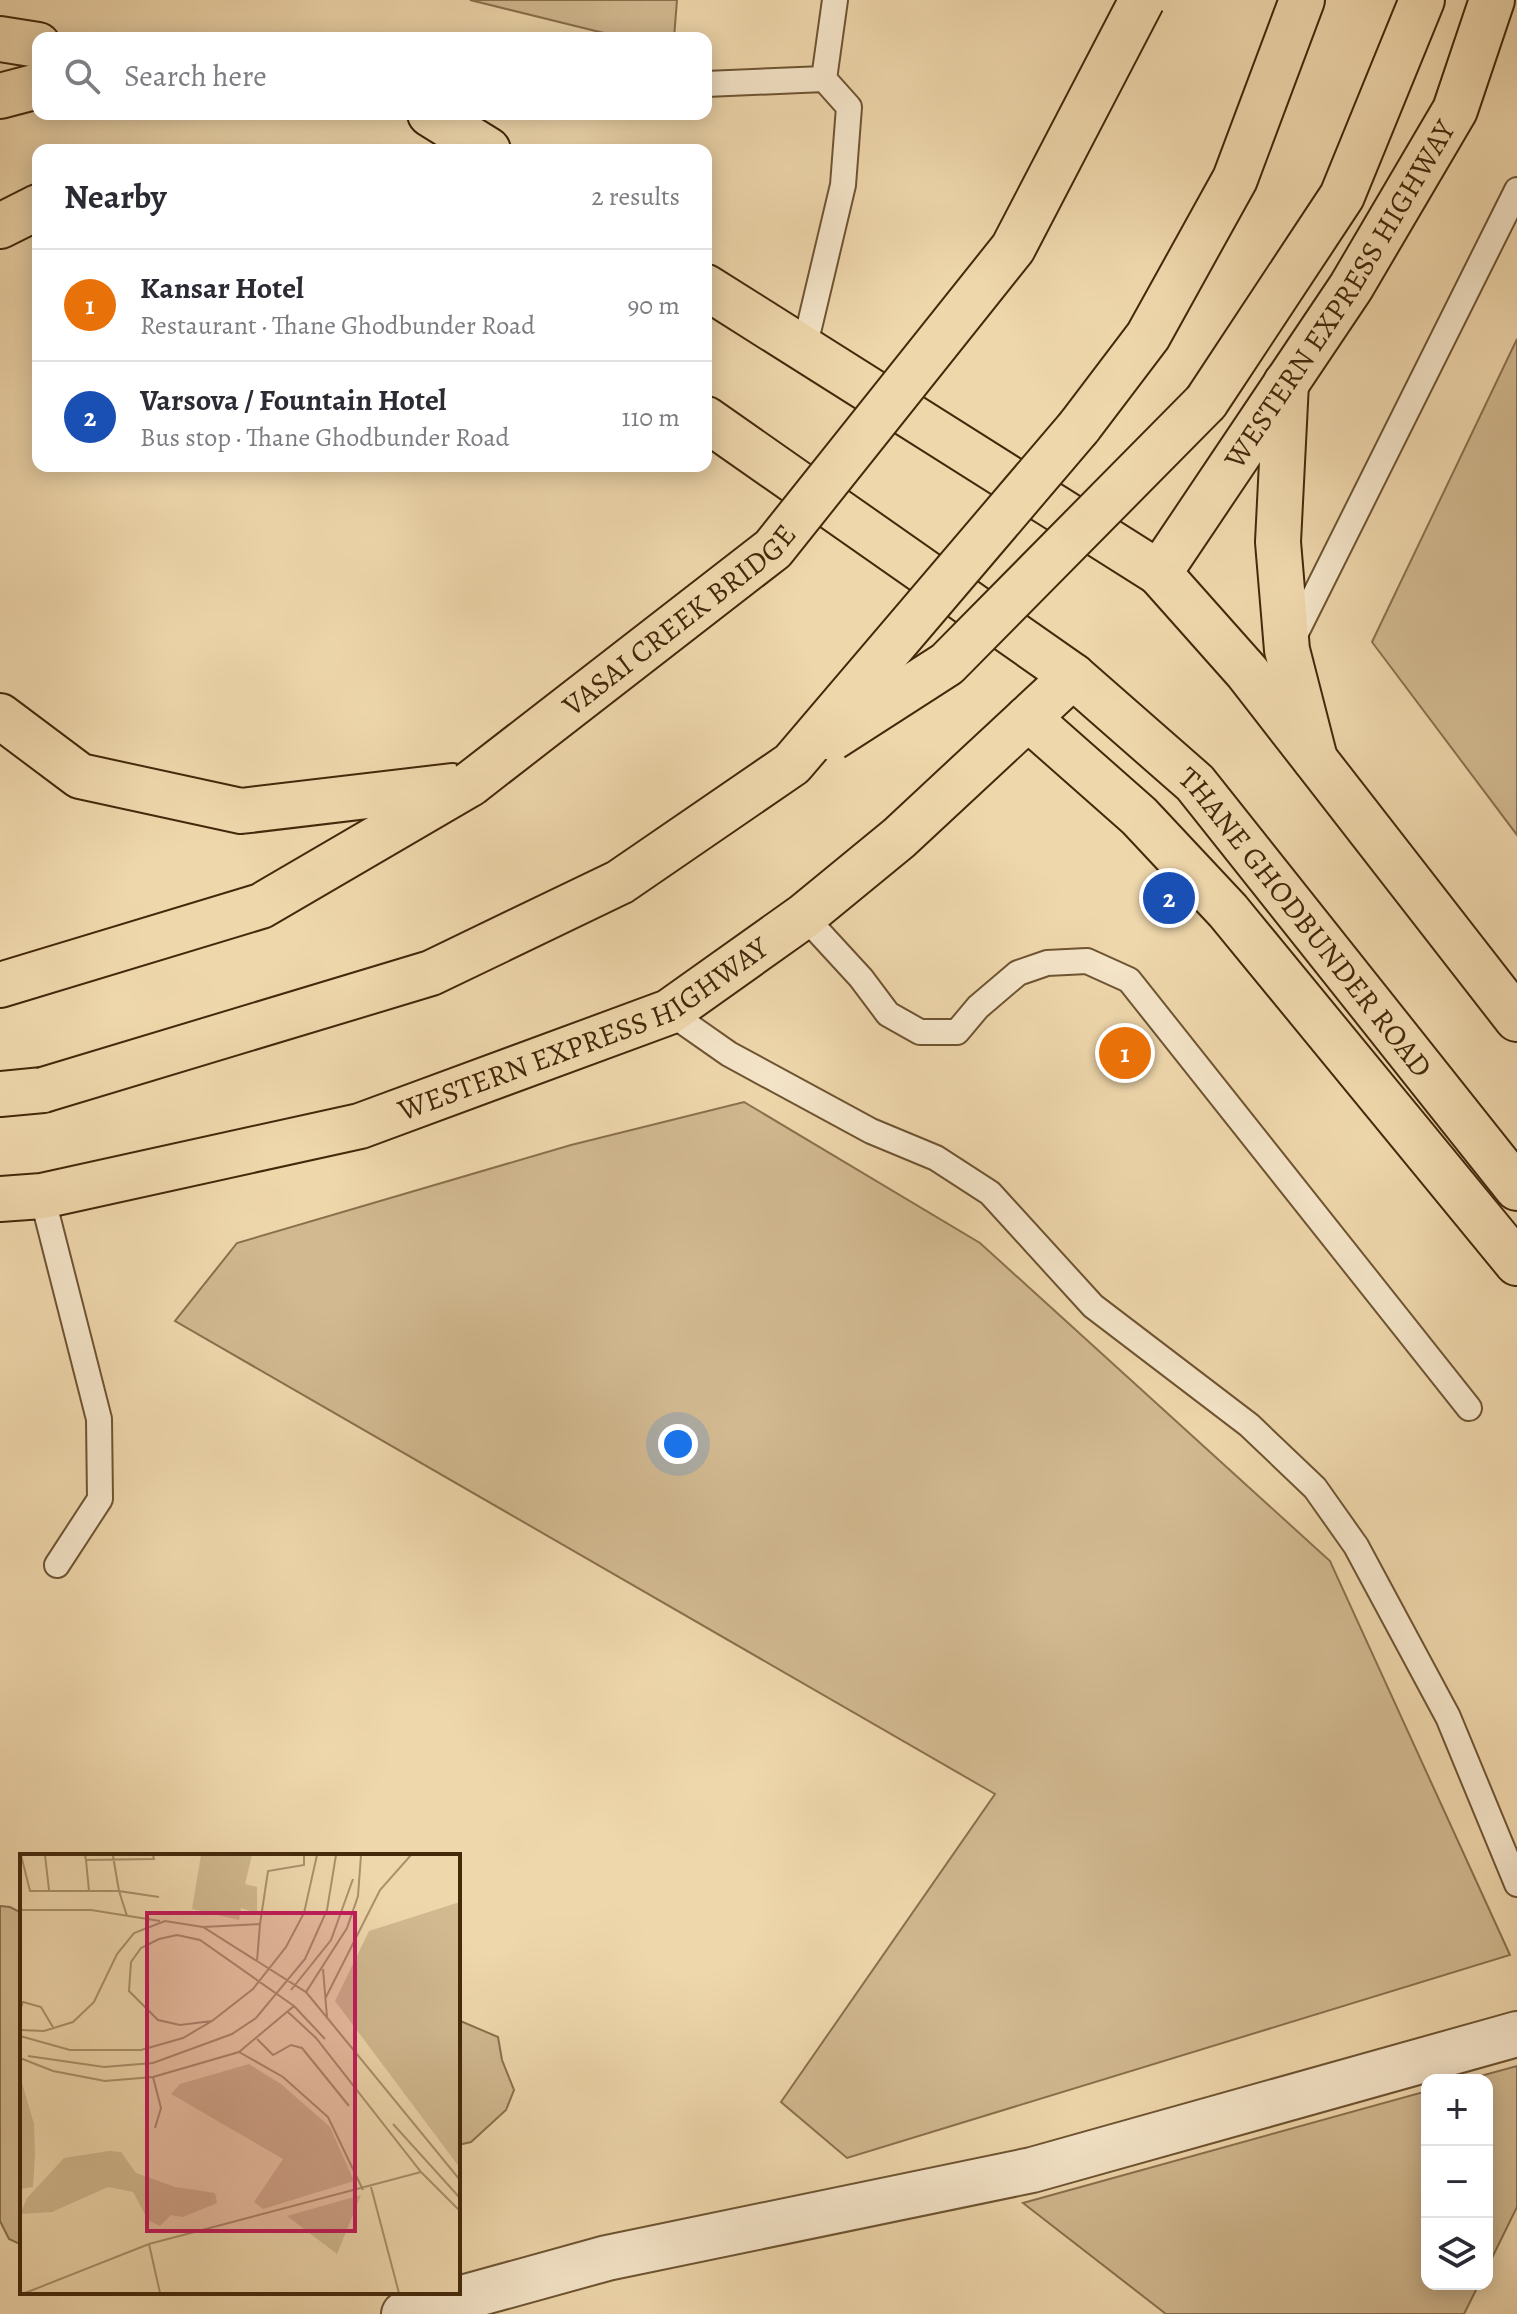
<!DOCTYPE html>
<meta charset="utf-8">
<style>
body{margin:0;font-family:Alegreya,serif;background:#f7f7f7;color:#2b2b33}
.controls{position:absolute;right:24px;bottom:24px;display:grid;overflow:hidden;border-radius:16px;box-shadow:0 4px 20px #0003}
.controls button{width:72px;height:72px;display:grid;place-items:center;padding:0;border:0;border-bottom:2px solid #e1e1e2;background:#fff;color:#2b2b33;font:40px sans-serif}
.you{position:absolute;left:678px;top:1444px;width:28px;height:28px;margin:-20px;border:6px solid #fff;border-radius:50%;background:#1a73e8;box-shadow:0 0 0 12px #1a73e833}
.badge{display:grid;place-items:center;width:52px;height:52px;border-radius:50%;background:#7c3aed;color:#fff;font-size:26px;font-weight:700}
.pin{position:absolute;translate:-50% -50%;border:4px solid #fff;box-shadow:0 2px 8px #0006}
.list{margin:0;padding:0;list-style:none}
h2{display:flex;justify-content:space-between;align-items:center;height:104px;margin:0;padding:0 32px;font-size:34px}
h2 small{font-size:26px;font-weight:400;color:#7c7c81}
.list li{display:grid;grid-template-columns:52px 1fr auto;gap:24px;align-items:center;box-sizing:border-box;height:112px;padding:0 32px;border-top:2px solid #e1e1e2}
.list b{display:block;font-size:30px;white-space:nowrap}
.list p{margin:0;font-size:26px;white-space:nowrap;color:#7c7c81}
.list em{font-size:26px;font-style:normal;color:#7c7c81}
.icon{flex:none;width:44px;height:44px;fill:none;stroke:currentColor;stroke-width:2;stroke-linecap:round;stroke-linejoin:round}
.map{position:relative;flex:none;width:1517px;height:2314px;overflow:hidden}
.search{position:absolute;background:#fff;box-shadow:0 4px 20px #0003;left:32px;top:32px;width:680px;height:88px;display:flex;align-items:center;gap:20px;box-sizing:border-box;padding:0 28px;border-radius:16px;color:#7c7c81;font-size:30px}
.panel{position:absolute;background:#fff;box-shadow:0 4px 20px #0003;left:32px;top:144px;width:680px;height:328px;border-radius:16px}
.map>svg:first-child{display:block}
.green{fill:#d2b990;stroke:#8a704d;stroke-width:2}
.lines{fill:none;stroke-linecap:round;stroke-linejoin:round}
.service-casing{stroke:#6e5432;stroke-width:28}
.minor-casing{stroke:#6e5432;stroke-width:48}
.primary-casing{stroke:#43280a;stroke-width:48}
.trunk-casing{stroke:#43280a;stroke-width:48}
.service{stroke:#f5e5c9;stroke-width:24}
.minor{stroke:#f5e5c9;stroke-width:44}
.primary{stroke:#efd7ac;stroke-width:44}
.trunk{stroke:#efd7ac;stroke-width:44}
.trunk-bridge-casing{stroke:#43280a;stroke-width:48;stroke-linecap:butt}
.trunk-bridge{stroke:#efd7ac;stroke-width:44}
.labels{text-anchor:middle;stroke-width:7;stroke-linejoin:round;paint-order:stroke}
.street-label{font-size:30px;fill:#43280a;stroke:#f5e5c9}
.inset-road{fill:none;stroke:#aa916b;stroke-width:2}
.view{fill:#c2185b;fill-opacity:0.15;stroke:#c2185b;stroke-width:4}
.inset-edge{fill:none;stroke:#43280a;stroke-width:4}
</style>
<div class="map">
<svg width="1517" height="2314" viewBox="0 0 1517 2314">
<rect width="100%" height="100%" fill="#efd7ac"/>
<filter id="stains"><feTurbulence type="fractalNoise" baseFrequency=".0025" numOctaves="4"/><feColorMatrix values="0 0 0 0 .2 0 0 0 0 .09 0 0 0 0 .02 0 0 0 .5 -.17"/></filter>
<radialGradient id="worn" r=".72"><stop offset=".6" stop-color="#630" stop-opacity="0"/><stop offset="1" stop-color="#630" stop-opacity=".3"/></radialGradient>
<path class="green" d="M 470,0 L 677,0 L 674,38 L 624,38 Z
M 1517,339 L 1517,835 L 1372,642 Z
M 744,1102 L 980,1243 L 1330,1561 L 1510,1955 L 847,2158 L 781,2102 L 995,1794 L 175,1321 L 237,1243 L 571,1145 Z
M 0,1906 L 10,1907 L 22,1913 L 22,2245 L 9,2239 L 0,2221 Z
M 458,2020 L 498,2037 L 502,2060 L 514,2090 L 506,2110 L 471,2142 L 458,2145 Z
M 1517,2066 L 1517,2207 L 1487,2268 L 1487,2080 L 1466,2080 Z
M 1427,2091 L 1427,2284 L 1479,2284 L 1464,2314 L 1166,2314 L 1023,2203 Z"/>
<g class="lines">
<defs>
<path id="service" d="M 824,79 L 835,0
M 706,84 L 824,79 L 849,107 L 843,185 L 804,349
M 1292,641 L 1517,190
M 804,916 L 861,978 L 888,1014 L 920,1032 L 957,1032 L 978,1007 L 1018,973 L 1047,963 L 1087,961 L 1129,980 L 1469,1408
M 669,1012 L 729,1054 L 871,1131 L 936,1158 L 990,1193 L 1093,1306 L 1249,1425 L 1315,1488 L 1356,1546 L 1448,1717 L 1517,1884
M 42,1196 L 99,1419 L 100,1499 L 57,1565"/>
<path id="minor" d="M 404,2314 L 607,2258 L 1032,2170 L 1517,2034"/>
<g id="primary">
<path d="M 1159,573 L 1247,672 L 1517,1019"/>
<path id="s1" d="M 1073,676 L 1195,783 L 1517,1188"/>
<path d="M 1028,718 L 1139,816 L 1228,911 L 1517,1263"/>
</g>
<g id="trunk">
<path d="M 0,39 L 38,45"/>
<path d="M 0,96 L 38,86"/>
<path d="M 430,114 L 488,150"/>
<path d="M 0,226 L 38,207"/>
<path id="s2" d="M 706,287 L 1159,573 L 1351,287 L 1455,110 L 1492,0"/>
<path d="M 1286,383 L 1278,542 L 1287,650 L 1315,759"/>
<path d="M 1206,402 L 1342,196 L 1422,0"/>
<path d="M 1079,427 L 1148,336 L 1235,179 L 1302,0"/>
<path d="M 0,716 L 80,776 L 241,811 L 452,786"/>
<path d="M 0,985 L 261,906 L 470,784"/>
<path d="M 0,1094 L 43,1090"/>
<path id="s3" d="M 0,1199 L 42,1196 L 360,1126 L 669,1012 L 804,916 L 899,838 L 1073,676 L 706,419"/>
</g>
</defs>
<use href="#service" class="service-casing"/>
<use href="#minor" class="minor-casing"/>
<use href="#primary" class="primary-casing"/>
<use href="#trunk" class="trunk-casing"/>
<use href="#service" class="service"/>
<use href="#minor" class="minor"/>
<use href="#primary" class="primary"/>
<use href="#trunk" class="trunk"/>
<defs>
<g id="trunk-bridge">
<path d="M 832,738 L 947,664 L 1206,402"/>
<path id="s4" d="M 470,784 L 773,549 L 1013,248 L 1142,0"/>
<path d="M 43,1090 L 431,973 L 620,882 L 792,764 L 1079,427"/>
</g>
</defs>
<use href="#trunk-bridge" class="trunk-bridge-casing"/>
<use href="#trunk-bridge" class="trunk-bridge"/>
</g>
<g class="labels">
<g class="street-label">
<text dy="10" stroke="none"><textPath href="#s2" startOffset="868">WESTERN EXPRESS HIGHWAY</textPath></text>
<text dy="10" stroke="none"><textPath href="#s4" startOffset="266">VASAI CREEK BRIDGE</textPath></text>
<text dy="10" stroke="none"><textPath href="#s1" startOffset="340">THANE GHODBUNDER ROAD</textPath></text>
<text dy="10" stroke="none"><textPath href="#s3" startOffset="612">WESTERN EXPRESS HIGHWAY</textPath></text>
</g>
</g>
<g transform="translate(20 1854)">
<rect width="440" height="440" fill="#efd7ac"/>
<path d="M 181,1 L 232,1 L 225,30 L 237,33 L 237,59 L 221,54 L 219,66 L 172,55 ZM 440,48 L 440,314 L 315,147 L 349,77 ZM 229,210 L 261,230 L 310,273 L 334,327 L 243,355 L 234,348 L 263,305 L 151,240 L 160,230 ZM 0,222 L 14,270 L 15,300 L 13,333 L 0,335 ZM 89,297 L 101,298 L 116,319 L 155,333 L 195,339 L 197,349 L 163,363 L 151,361 L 140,372 L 128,366 L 113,338 L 88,333 L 32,358 L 0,360 L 7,344 L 44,304 ZM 341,341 L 317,400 L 267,362 Z" fill="#d2b990"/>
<path class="inset-road" d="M 1,1 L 10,37 L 99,37 L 107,62M 25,1 L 29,36M 65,1 L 66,6 L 134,5 L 133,1M 93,2 L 99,37 L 139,43M 66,6 L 69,37M 0,56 L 71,56 L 140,67M 240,70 L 248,17 L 284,11 L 284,1M 183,73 L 240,70 L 237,107M 303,115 L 307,163M 271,136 L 311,86 L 333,25M 286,138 L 440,326M 305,145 L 360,36 L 391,1M 274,152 L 305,185M 0,156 L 3,148 L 21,153 L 34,175M 268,158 L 296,184 L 401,318 L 440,357M 0,176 L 24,177 L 53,168 L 74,148 L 97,100 L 114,79 L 145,67 L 183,73 L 286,138 L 327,74 L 338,42 L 341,1M 0,182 L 50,196 L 121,196 L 163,184 L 192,167 L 233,135 L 266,93 L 284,59 L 297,1M 237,185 L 253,201 L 271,191 L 282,194 L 329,252M 219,198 L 263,223 L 308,263 L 343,336M 8,202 L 84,213 L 133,209 L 212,180 L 236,164 L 285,105 L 307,56 L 316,1M 0,204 L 33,217 L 85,227 L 133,223 L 219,198 L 274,152 L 180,86 L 157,81 L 139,85 L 121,94 L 111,108 L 109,137 L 138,166 L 160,171 L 192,167M 133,223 L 141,254 L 135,274M 373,270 L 440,344M 351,333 L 379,439M 129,390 L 140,439M 5,439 L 129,390 L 401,318"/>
<path class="view" d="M 127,59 L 335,59 L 335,377 L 127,377 Z"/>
<rect width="440" height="440" class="inset-edge"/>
</g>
<rect width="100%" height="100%" filter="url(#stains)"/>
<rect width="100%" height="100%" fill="url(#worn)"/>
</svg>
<div class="controls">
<button>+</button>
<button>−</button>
<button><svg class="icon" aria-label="layers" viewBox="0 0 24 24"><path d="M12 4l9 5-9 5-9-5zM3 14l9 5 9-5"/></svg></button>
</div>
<div class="you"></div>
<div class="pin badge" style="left:1125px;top:1053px;background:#e8710a">1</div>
<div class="pin badge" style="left:1169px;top:898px;background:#1a4fb4">2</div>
<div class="search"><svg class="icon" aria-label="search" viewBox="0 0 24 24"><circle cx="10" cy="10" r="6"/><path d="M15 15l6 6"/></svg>Search here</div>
<section class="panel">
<h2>Nearby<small>2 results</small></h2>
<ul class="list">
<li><span class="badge" style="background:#e8710a">1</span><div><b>Kansar Hotel</b><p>Restaurant · Thane Ghodbunder Road</p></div><em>90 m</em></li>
<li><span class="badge" style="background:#1a4fb4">2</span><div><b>Varsova / Fountain Hotel</b><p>Bus stop · Thane Ghodbunder Road</p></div><em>110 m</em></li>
</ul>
</section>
</div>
